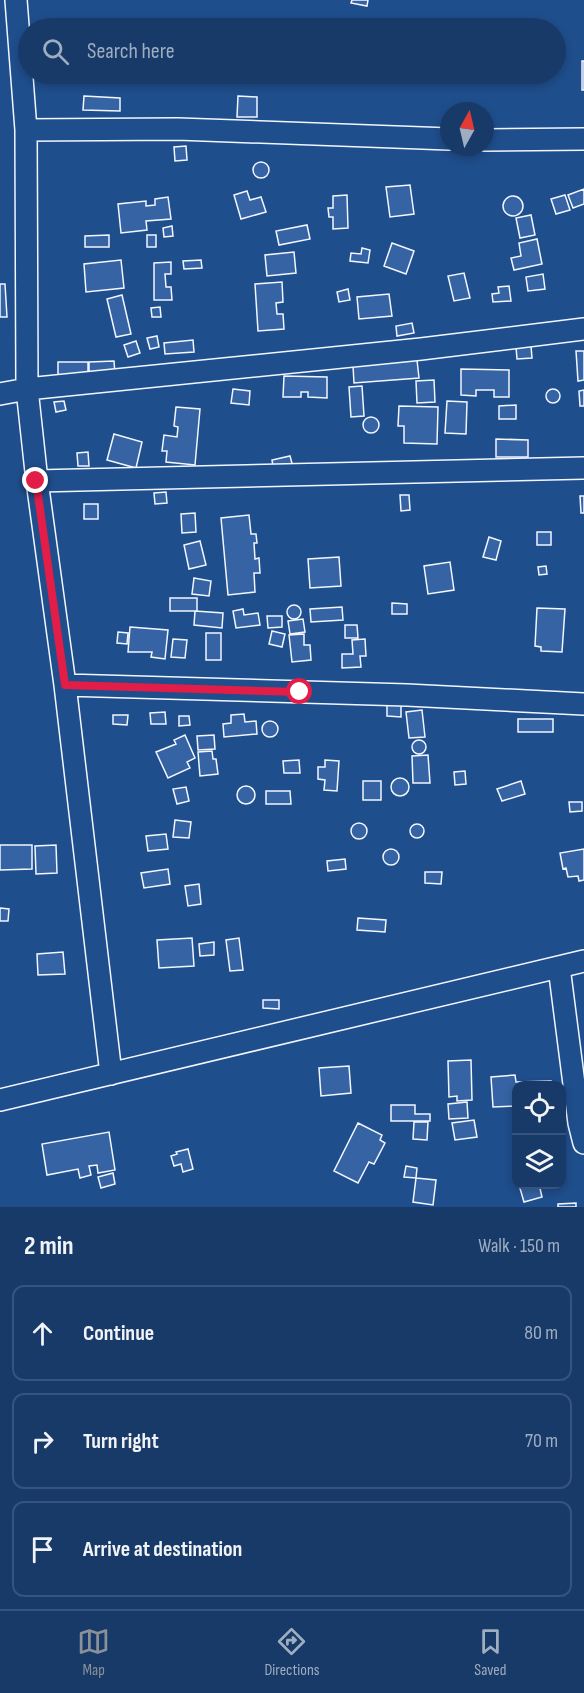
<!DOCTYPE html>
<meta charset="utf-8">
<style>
body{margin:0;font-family:"Sofia Sans Condensed",sans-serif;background:#244571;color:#f1f3f6}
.controls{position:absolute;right:18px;bottom:18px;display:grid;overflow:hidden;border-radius:12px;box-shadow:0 3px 9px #0003}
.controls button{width:54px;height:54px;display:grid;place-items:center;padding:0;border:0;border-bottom:2px solid #36547d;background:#173a69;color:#f1f3f6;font:30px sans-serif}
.compass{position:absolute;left:440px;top:102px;width:54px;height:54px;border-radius:50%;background:#173a69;box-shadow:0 3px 9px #0003;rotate:8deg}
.stop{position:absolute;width:18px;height:18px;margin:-14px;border:4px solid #e11d48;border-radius:50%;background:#fff}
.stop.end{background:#e11d48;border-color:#fff;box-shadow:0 2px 6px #0008}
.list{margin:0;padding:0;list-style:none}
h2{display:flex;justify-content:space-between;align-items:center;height:78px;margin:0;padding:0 24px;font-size:26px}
h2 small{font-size:20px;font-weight:400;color:#9eadc0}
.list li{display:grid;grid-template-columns:39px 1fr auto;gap:18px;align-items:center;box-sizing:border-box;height:96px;margin:0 12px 12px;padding:0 12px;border:2px solid #36547d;border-radius:12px}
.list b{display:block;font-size:22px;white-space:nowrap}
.list em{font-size:20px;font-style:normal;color:#9eadc0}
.icon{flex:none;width:33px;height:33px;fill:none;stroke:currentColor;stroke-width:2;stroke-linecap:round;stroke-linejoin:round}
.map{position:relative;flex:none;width:584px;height:1207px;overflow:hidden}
.search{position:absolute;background:#173a69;box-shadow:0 3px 9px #0003;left:18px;right:18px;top:18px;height:66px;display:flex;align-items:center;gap:15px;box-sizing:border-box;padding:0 21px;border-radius:33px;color:#9eadc0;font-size:22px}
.sheet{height:402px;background:#173a69}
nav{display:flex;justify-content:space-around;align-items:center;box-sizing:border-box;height:84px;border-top:2px solid #36547d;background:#173a69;font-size:16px;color:#9eadc0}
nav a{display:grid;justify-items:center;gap:3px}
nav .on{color:#8c9099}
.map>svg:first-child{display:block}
.building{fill:#3563a3;stroke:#f2f6ff;stroke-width:1.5}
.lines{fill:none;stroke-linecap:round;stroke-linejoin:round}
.minor-casing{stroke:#f2f6ff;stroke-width:24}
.minor{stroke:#1f4e8c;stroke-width:21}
.route{stroke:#e11d48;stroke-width:8}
</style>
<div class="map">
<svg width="584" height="1207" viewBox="0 0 584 1207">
<rect width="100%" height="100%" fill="#1f4e8c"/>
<path class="building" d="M 352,0 L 368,0 L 367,6 L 351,3 Z
M 582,61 L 584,61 L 584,90 L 582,90 Z
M 126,74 L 142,74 L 142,79 L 126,78 Z
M 84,96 L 120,98 L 120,111 L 83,110 Z
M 238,96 L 257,97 L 257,117 L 237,117 Z
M 186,146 L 187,160 L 175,161 L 174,147 Z
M253 170a8 8 0 1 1 16 0a8 8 0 1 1-16 0Z
M 410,185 L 414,214 L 390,217 L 386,187 Z
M 584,189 L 584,204 L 573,208 L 568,195 Z
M 247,191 L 250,200 L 261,197 L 266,212 L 241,219 L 234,195 Z
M 347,195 L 348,228 L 333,229 L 333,217 L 329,217 L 328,208 L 333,208 L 333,196 Z
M 565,195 L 570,210 L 556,214 L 551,199 Z
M503 206a10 10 0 1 1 20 0a10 10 0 1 1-20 0Z
M 168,197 L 171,219 L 146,221 L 147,230 L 121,233 L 118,204 L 146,201 L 146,206 L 155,205 L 155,199 Z
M 531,215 L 535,235 L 520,238 L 516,218 Z
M 307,225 L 310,239 L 279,245 L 276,231 Z
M 172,226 L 173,236 L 164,237 L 163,228 Z
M 109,235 L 109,247 L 85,247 L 85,236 Z
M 147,235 L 156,235 L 156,247 L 147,247 Z
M 537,239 L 542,264 L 514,270 L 511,258 L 521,256 L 519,243 Z
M 392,243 L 414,251 L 406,274 L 384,266 Z
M 362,248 L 370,250 L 368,263 L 350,261 L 351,253 L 361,254 Z
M 294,252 L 296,273 L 267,276 L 265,255 Z
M 121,260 L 124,288 L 86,292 L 84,264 Z
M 201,260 L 202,268 L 184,269 L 183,261 Z
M 171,262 L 171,274 L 165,274 L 166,287 L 171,287 L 172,300 L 154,300 L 154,263 Z
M 464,273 L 470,298 L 454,301 L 448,276 Z
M 543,274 L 545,289 L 528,291 L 526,277 Z
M 282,282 L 283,302 L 276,303 L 277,314 L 283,314 L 284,329 L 258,331 L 255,284 Z
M 0,284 L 5,284 L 7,317 L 0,317 Z
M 509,286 L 511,301 L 493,302 L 492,294 L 499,293 L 498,287 Z
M 348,289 L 350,300 L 339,302 L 337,292 Z
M 389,294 L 392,316 L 359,319 L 357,297 Z
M 122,295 L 131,334 L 116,337 L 107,299 Z
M 160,307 L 161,317 L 152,317 L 151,308 Z
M 412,323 L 414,333 L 397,336 L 396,326 Z
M 157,336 L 159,347 L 150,349 L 147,338 Z
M 193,340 L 194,352 L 165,354 L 164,343 Z
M 136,341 L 140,353 L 128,357 L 124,345 Z
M 531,346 L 532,358 L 517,359 L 516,347 Z
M 576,351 L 584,351 L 584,380 L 578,381 Z
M 417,360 L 419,378 L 354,383 L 353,366 Z
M 114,361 L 115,374 L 89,375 L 89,362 Z
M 58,362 L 88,362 L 88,376 L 58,376 Z
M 461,369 L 509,370 L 509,397 L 494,397 L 494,390 L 476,390 L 476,396 L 461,395 Z
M 284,376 L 327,377 L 327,398 L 308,397 L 308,392 L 301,392 L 301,397 L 283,397 Z
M 434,380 L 435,402 L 417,403 L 416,381 Z
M 362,386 L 364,416 L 351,417 L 349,387 Z
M546 396a7 7 0 1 1 14 0a7 7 0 1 1-14 0Z
M 233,389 L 250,391 L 249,405 L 231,403 Z
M 584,390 L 584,406 L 580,406 L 579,391 Z
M 64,401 L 66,410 L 56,412 L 54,402 Z
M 447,401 L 467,402 L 466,434 L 445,433 Z
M 516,405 L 516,419 L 499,419 L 499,406 Z
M 399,406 L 438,407 L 437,444 L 404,443 L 404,426 L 398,426 Z
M 176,407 L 200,409 L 195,465 L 166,462 L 167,451 L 162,451 L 164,435 L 177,437 L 178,427 L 174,426 Z
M363 425a8 8 0 1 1 16 0a8 8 0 1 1-16 0Z
M 114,434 L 142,442 L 136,468 L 107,460 Z
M 496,439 L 528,440 L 528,457 L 496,457 Z
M 88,452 L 89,466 L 78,466 L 77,453 Z
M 290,456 L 293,467 L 274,472 L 272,460 Z
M 166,492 L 167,503 L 155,504 L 154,493 Z
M 400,495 L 409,495 L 410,510 L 401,511 Z
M 580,496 L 584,496 L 584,513 L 581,513 Z
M 84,504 L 98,504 L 98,519 L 84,519 Z
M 195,513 L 196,532 L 182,533 L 181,514 Z
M 249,515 L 251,534 L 256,534 L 257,543 L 254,543 L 255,559 L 259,558 L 260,573 L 254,573 L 255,592 L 228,595 L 221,518 Z
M 537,532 L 551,532 L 551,545 L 537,545 Z
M 489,537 L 501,541 L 496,560 L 483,557 Z
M 200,541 L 206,565 L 189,569 L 184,545 Z
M 339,557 L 341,586 L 310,588 L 308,559 Z
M 450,562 L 454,590 L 428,594 L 424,566 Z
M 546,566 L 547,574 L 539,575 L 538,567 Z
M 194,578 L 211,581 L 209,596 L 192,594 Z
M 170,598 L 197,598 L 197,611 L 170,611 Z
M 392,603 L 407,604 L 407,614 L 392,614 Z
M287 612a7 7 0 1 1 14 0a7 7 0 1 1-14 0Z
M 342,607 L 343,620 L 311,622 L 310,609 Z
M 537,608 L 565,609 L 562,652 L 541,651 L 541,647 L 535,646 Z
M 243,609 L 244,615 L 258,613 L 260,625 L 236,628 L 233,611 Z
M 195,611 L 223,613 L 222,628 L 194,625 Z
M 267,616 L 282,616 L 282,627 L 268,628 Z
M 303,619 L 305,632 L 290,634 L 288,621 Z
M 345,625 L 357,625 L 358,638 L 345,638 Z
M 130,627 L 168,630 L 165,659 L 151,657 L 152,652 L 128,652 Z
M 272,631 L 285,634 L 282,647 L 269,644 Z
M 118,632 L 128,633 L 127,644 L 117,643 Z
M 206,633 L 221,633 L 221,660 L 206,660 Z
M 304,634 L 304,645 L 310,645 L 311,660 L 292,662 L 289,635 Z
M 173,639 L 187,640 L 185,658 L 171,657 Z
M 365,639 L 366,656 L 360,656 L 361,667 L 342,668 L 342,654 L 353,654 L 352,640 Z
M 387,705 L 401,705 L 401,717 L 387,716 Z
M 422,710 L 425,737 L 409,738 L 406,712 Z
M 165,712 L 166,724 L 151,724 L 150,713 Z
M 244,714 L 245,722 L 256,721 L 257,734 L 224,737 L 223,724 L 231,723 L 231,715 Z
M 113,715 L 128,715 L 127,725 L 113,724 Z
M 179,716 L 189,716 L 190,725 L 179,726 Z
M 518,719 L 553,719 L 553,732 L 518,732 Z
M262 729a8 8 0 1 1 16 0a8 8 0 1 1-16 0Z
M 185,735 L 195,758 L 187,762 L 190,768 L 168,778 L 156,752 L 176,744 L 174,740 Z
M 214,735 L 215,749 L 198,750 L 197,736 Z
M412 747a7 7 0 1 1 14 0a7 7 0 1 1-14 0Z
M 212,751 L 213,759 L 216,759 L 218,774 L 200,776 L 198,752 Z
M 428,755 L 430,783 L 413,783 L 412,756 Z
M 299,760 L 300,773 L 284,773 L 283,761 Z
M 325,760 L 339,761 L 337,791 L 324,790 L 325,780 L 318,779 L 318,767 L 325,767 Z
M 465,771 L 466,784 L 455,785 L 454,772 Z
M391 787a9 9 0 1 1 18 0a9 9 0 1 1-18 0Z
M 363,781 L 381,781 L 381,800 L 363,800 Z
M 521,781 L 525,794 L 502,801 L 497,789 Z
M237 795a9 9 0 1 1 18 0a9 9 0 1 1-18 0Z
M 186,787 L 189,801 L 177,804 L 173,789 Z
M 266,791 L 290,791 L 291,804 L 266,804 Z
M 569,802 L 582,802 L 582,811 L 570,812 Z
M 175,820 L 191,822 L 189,838 L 173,837 Z
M351 831a8 8 0 1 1 16 0a8 8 0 1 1-16 0Z
M410 831a7 7 0 1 1 14 0a7 7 0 1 1-14 0Z
M 166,834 L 168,849 L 148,851 L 146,836 Z
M 0,845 L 32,845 L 32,869 L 0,870 Z
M 56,845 L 57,873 L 36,874 L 35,846 Z
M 584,849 L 584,880 L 579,881 L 578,876 L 568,877 L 566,868 L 563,869 L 560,853 Z
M383 857a8 8 0 1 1 16 0a8 8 0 1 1-16 0Z
M 345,859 L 346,869 L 328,871 L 327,861 Z
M 168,869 L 170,884 L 144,888 L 141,873 Z
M 425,872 L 442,872 L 441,884 L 425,883 Z
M 199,884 L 201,904 L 188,906 L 185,886 Z
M 0,908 L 9,909 L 8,921 L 0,921 Z
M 358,918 L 386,920 L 385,932 L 357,930 Z
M 192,938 L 194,966 L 159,968 L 157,940 Z
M 239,938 L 243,970 L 230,971 L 226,940 Z
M 214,942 L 214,955 L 200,956 L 199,944 Z
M 63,952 L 65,974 L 38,975 L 37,954 Z
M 263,1000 L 279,1000 L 279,1009 L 263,1008 Z
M 471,1060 L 472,1100 L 457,1101 L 457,1096 L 449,1097 L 448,1061 Z
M 349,1066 L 351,1093 L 321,1096 L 319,1068 Z
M 515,1075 L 516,1082 L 551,1081 L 551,1086 L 516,1086 L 516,1106 L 493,1107 L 491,1077 Z
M 467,1102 L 468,1118 L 449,1119 L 448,1104 Z
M 391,1105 L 415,1105 L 415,1114 L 430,1114 L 430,1121 L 391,1121 Z
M 474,1120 L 477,1137 L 455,1140 L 452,1123 Z
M 414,1122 L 428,1122 L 427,1140 L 413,1139 Z
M 358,1123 L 382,1135 L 380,1140 L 385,1143 L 374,1164 L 369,1162 L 358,1183 L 334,1171 Z
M 109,1132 L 115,1170 L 98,1173 L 97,1165 L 89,1166 L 91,1175 L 80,1178 L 78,1169 L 47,1175 L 42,1144 Z
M 188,1149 L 193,1169 L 183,1172 L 181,1164 L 174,1166 L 171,1156 L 177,1154 L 176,1152 Z
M 406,1166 L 417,1168 L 416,1178 L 404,1177 Z
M 113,1173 L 115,1184 L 101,1188 L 98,1177 Z
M 416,1178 L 436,1180 L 433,1205 L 413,1202 Z
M 539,1184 L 542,1197 L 524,1202 L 519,1185 Z
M 576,1203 L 576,1207 L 558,1207 L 558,1204 Z"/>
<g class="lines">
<defs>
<path id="minor" d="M 16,0 L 26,130 L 27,389 L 37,481 L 65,685 L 111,1074
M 26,130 L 178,129 L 449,139
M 485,140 L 584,139
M 0,394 L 27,389 L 421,349 L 584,329
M 37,481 L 584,468
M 65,685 L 407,695 L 584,704
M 559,967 L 579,1123 L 584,1143
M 0,1100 L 584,961"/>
</defs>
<use href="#minor" class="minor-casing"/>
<use href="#minor" class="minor"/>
</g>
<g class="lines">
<path class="route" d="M 36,481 L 65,685 L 300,692"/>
</g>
</svg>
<div class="controls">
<button><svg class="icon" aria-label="locate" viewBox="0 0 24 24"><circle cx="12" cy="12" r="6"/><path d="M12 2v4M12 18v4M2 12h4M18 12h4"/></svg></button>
<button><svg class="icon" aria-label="layers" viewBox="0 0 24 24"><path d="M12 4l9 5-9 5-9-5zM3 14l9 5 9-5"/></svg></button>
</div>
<svg class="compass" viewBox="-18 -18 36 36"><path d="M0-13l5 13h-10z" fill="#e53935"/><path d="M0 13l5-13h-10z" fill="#9eadc0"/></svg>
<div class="stop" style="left:300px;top:692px"></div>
<div class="stop end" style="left:36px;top:481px"></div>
<div class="search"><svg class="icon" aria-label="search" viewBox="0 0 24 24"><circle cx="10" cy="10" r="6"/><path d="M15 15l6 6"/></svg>Search here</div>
</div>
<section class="sheet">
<h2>2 min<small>Walk · 150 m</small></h2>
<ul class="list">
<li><svg class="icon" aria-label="ahead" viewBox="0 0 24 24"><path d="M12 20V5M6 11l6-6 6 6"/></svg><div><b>Continue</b></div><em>80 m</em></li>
<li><svg class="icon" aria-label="right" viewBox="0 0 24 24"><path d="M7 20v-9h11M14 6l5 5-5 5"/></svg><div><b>Turn right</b></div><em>70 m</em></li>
<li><svg class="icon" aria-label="arrive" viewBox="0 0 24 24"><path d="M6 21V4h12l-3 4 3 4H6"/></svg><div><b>Arrive at destination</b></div></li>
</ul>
</section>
<nav>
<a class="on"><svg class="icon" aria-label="map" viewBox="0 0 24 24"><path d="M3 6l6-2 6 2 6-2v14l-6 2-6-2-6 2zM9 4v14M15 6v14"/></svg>Map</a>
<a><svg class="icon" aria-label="directions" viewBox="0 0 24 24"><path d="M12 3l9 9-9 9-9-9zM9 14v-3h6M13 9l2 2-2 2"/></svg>Directions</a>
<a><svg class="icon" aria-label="saved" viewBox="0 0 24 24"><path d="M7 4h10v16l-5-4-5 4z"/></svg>Saved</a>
</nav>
